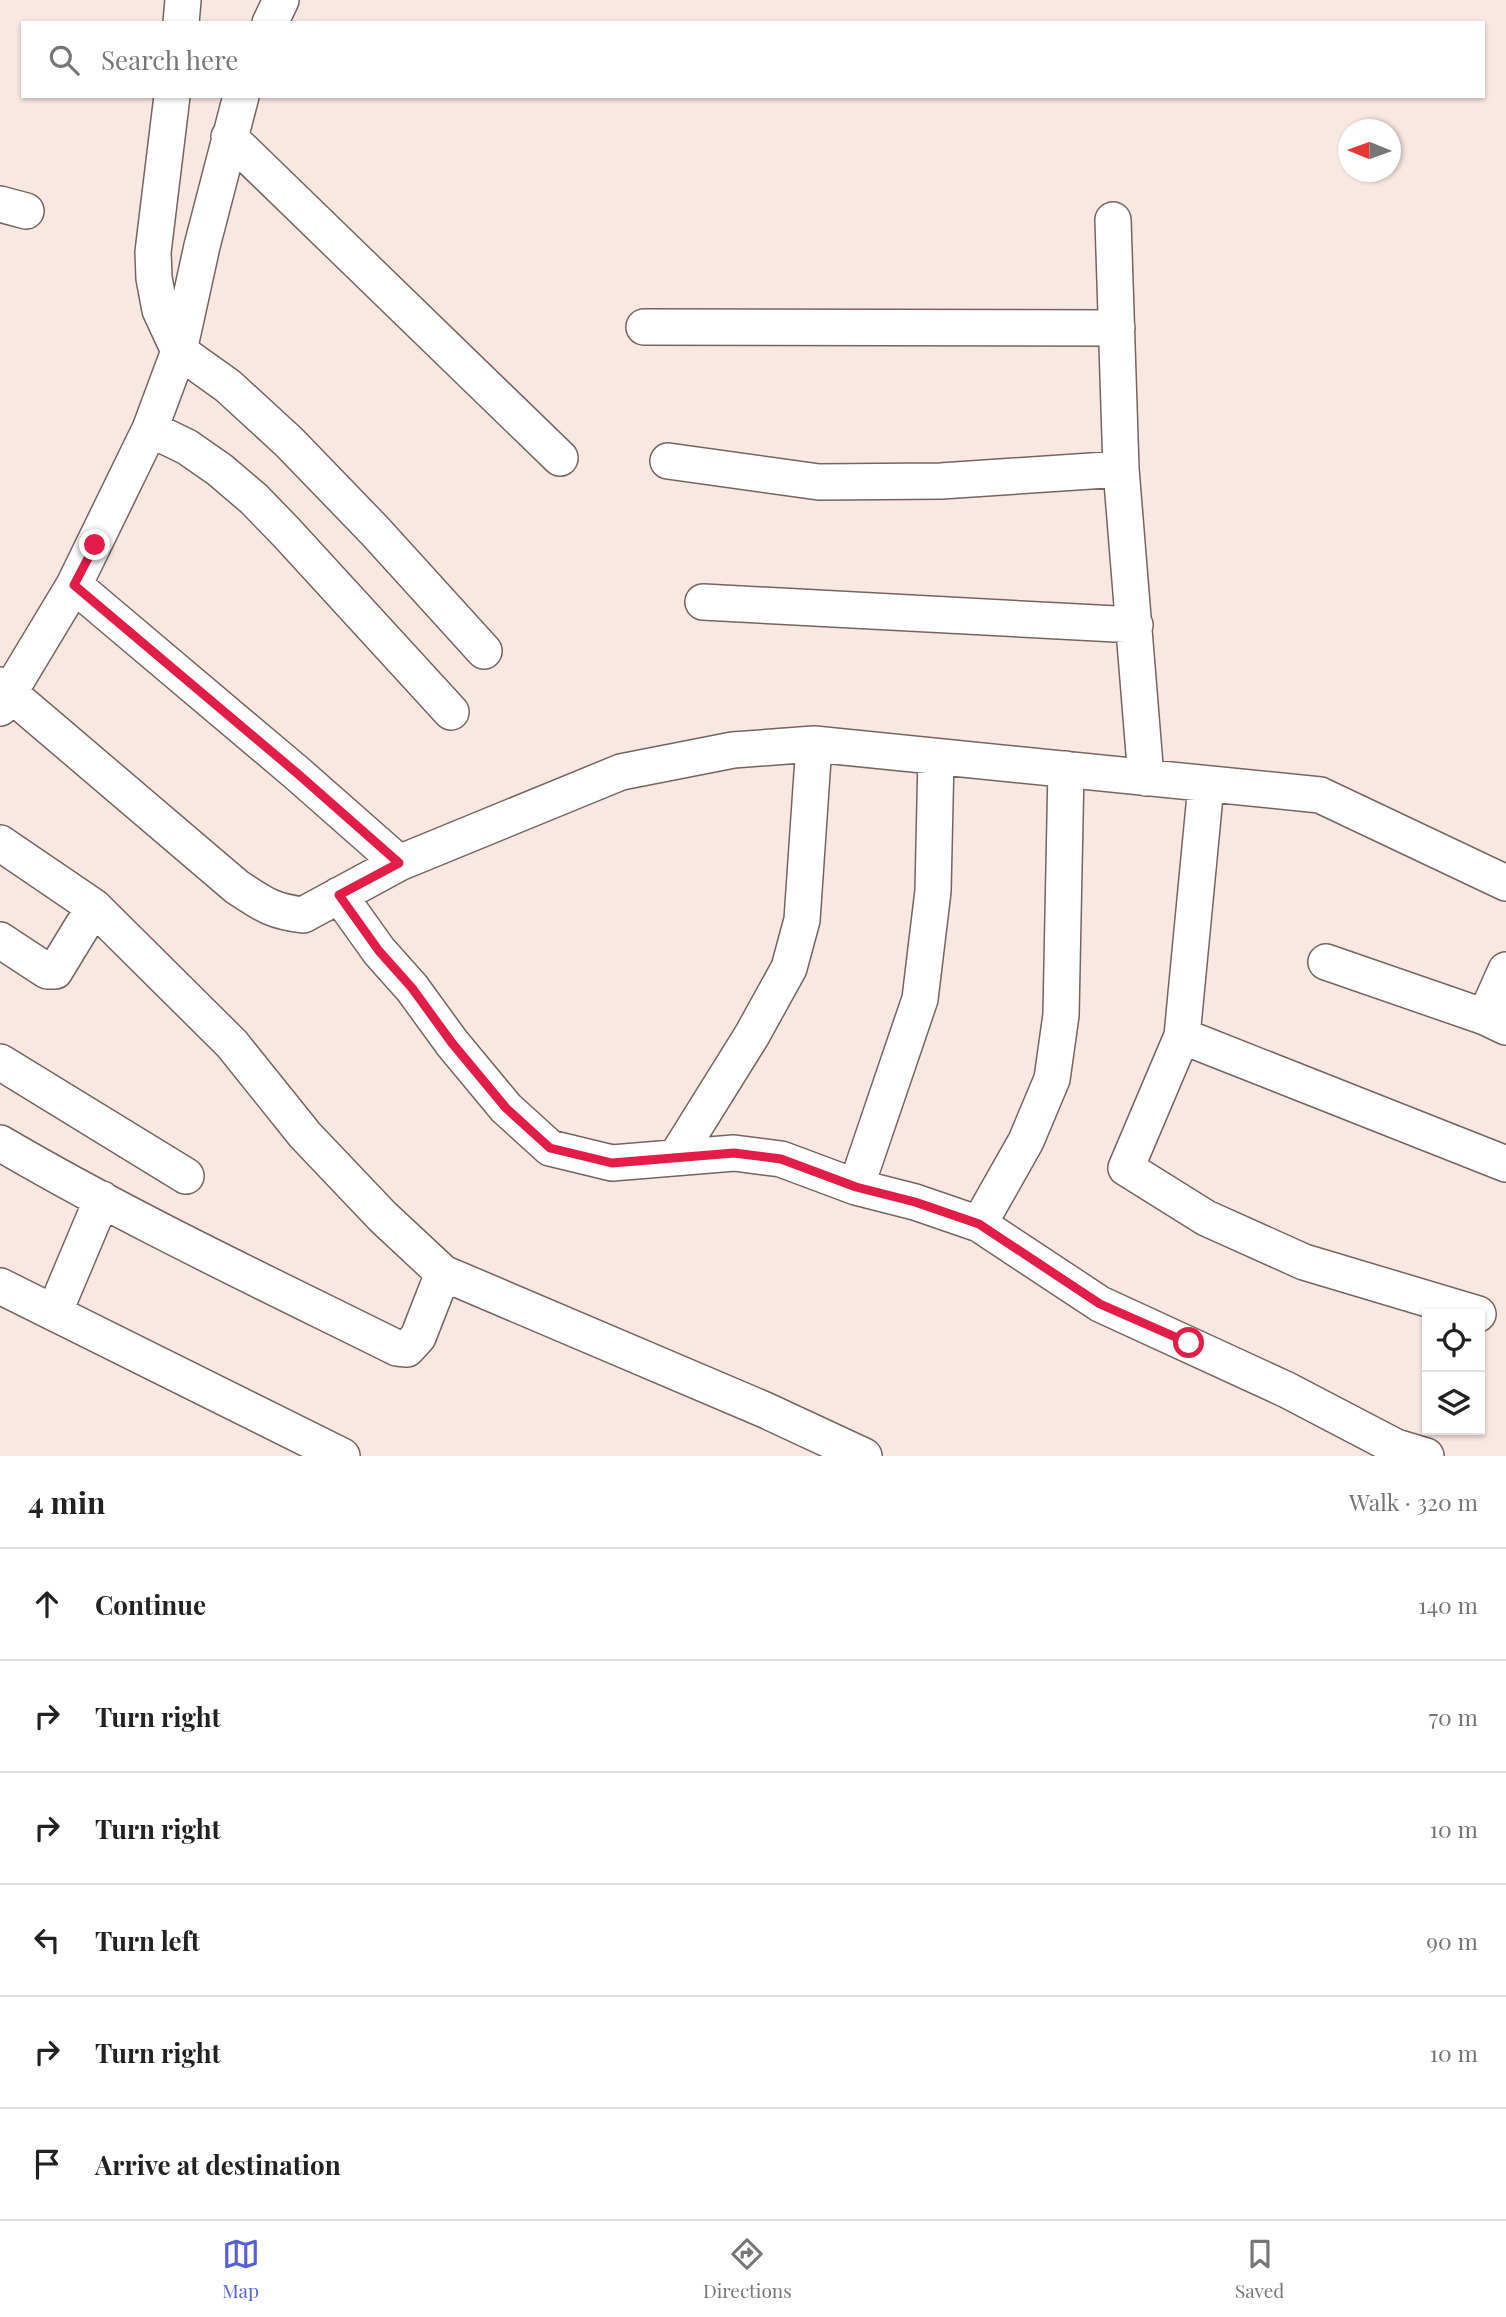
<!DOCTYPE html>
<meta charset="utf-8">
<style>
body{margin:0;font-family:"Playfair Display",serif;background:#f2f2f2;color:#222}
.controls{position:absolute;right:21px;bottom:21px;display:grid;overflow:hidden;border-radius:0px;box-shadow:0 2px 5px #0004}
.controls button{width:63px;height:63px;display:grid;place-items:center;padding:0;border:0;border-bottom:2px solid #e0e0e0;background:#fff;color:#222;font:35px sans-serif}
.compass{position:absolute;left:1338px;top:119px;width:63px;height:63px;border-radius:50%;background:#fff;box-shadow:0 2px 5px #0004;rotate:271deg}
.stop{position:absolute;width:21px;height:21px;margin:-16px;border:5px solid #e11d48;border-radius:50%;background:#fff}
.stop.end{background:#e11d48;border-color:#fff;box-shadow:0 2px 7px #0008}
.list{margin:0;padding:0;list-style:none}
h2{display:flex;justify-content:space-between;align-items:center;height:91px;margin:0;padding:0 28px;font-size:30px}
h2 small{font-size:23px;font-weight:400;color:#767676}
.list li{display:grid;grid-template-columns:46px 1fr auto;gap:21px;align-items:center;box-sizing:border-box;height:112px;padding:0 28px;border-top:2px solid #e0e0e0}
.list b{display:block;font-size:26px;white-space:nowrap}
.list em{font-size:23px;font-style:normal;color:#767676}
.icon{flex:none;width:38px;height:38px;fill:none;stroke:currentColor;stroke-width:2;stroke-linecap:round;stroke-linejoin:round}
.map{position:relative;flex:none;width:1506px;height:1456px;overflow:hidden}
.search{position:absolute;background:#fff;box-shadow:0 2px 5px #0004;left:21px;right:21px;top:21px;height:77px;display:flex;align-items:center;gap:18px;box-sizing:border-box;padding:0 24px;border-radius:0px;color:#767676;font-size:26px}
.sheet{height:763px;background:#fff}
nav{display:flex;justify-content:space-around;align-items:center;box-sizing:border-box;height:98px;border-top:2px solid #e0e0e0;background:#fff;font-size:19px;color:#767676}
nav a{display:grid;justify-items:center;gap:4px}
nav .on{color:#5560d7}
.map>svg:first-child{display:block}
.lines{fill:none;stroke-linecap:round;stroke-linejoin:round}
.minor-casing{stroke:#756560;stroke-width:38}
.minor{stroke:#fff;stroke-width:35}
.route{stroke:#e11d48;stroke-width:9}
</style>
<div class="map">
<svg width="1506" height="1456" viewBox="0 0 1506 1456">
<rect width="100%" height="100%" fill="#f9e7e1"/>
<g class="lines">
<defs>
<path id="minor" d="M 181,23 L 183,0
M 270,23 L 281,0
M 172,96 L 153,252 L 154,278 L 160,310 L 179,351 L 228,386 L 289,442 L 375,531 L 484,651
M 229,137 L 560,458
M 0,204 L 26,211
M 1113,220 L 1121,469 L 1146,778
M 644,327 L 1117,328
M 150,429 L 187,447 L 220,470 L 254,499 L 286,532 L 451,712
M 668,461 L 819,482 L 941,481 L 1121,469
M 74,585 L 298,774 L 399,863
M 703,602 L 1135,625
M 0,685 L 237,887 C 263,904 271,911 303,915 L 399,863 L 621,772 L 733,750 L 814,744 L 1320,795 L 1506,883
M 0,708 L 74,585 L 150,429 L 179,351 L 202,246 L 241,96
M 1206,785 L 1182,1036 L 1126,1168 L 1206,1218 L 1304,1262 L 1478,1314
M 0,843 L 94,907 L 232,1044 L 305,1135 L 383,1217 L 443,1273 L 765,1410 L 864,1456
M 339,895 L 379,951 L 412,988 L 452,1043 L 506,1108 L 550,1148 L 612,1163 L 734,1153 L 781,1159 L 856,1187 L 915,1202 L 979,1224 L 1100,1304 L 1287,1390 L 1396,1447 L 1426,1456
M 0,940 L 47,971 L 55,971 L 94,907
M 1326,962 L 1485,1017 L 1506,1027
M 1485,1017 L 1506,970
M 1182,1036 L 1506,1164
M 0,1062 L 186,1176
M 0,1143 C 128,1218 264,1282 397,1348 L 407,1349 L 418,1337 L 443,1273
M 676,1157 L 752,1035 L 789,968 L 802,920 L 814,744
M 856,1187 L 920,999 L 933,891 L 936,757
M 979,1224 L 1026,1141 L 1052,1079 L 1061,1015 L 1066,769
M 0,1286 L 342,1456
M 54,1313 L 102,1199"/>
</defs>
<use href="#minor" class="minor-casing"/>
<use href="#minor" class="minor"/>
</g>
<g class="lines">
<path class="route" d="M 95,545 L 74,585 L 298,774 L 399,863 L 339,895 L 379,951 L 412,988 L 452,1043 L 506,1108 L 550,1148 L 612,1163 L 734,1153 L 781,1159 L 856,1187 L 915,1202 L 979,1224 L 1100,1304 L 1189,1343"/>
</g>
</svg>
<div class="controls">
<button><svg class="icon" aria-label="locate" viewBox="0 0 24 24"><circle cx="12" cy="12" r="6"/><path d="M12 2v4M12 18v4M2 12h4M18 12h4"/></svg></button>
<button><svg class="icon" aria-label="layers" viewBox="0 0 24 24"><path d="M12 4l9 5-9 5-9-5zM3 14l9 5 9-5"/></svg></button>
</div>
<svg class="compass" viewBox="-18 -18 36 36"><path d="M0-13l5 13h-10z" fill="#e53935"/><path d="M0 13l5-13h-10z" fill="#767676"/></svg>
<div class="stop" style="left:1189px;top:1343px"></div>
<div class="stop end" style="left:95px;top:545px"></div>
<div class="search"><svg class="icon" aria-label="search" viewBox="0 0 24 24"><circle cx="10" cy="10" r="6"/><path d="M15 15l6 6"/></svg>Search here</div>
</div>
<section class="sheet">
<h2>4 min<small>Walk · 320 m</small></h2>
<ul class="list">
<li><svg class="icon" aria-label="ahead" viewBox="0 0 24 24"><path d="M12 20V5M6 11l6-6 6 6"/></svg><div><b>Continue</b></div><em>140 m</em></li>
<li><svg class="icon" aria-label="right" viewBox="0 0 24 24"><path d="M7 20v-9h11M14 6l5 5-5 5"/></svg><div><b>Turn right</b></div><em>70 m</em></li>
<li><svg class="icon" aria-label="right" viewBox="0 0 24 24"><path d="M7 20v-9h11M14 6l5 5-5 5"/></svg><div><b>Turn right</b></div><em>10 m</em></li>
<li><svg class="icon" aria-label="left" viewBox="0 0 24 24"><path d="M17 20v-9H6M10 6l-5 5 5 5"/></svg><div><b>Turn left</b></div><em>90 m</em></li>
<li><svg class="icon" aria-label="right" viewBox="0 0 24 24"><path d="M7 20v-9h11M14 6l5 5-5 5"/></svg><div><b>Turn right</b></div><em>10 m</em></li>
<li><svg class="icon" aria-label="arrive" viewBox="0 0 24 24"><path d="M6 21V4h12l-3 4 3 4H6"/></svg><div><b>Arrive at destination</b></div></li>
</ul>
</section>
<nav>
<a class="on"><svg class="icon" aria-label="map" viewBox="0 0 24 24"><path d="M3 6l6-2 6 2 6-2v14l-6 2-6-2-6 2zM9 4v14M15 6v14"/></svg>Map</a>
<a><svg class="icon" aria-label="directions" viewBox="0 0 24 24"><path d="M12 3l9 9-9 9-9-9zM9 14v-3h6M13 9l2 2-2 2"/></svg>Directions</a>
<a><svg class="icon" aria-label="saved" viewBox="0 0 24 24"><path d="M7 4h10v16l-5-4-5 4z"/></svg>Saved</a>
</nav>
